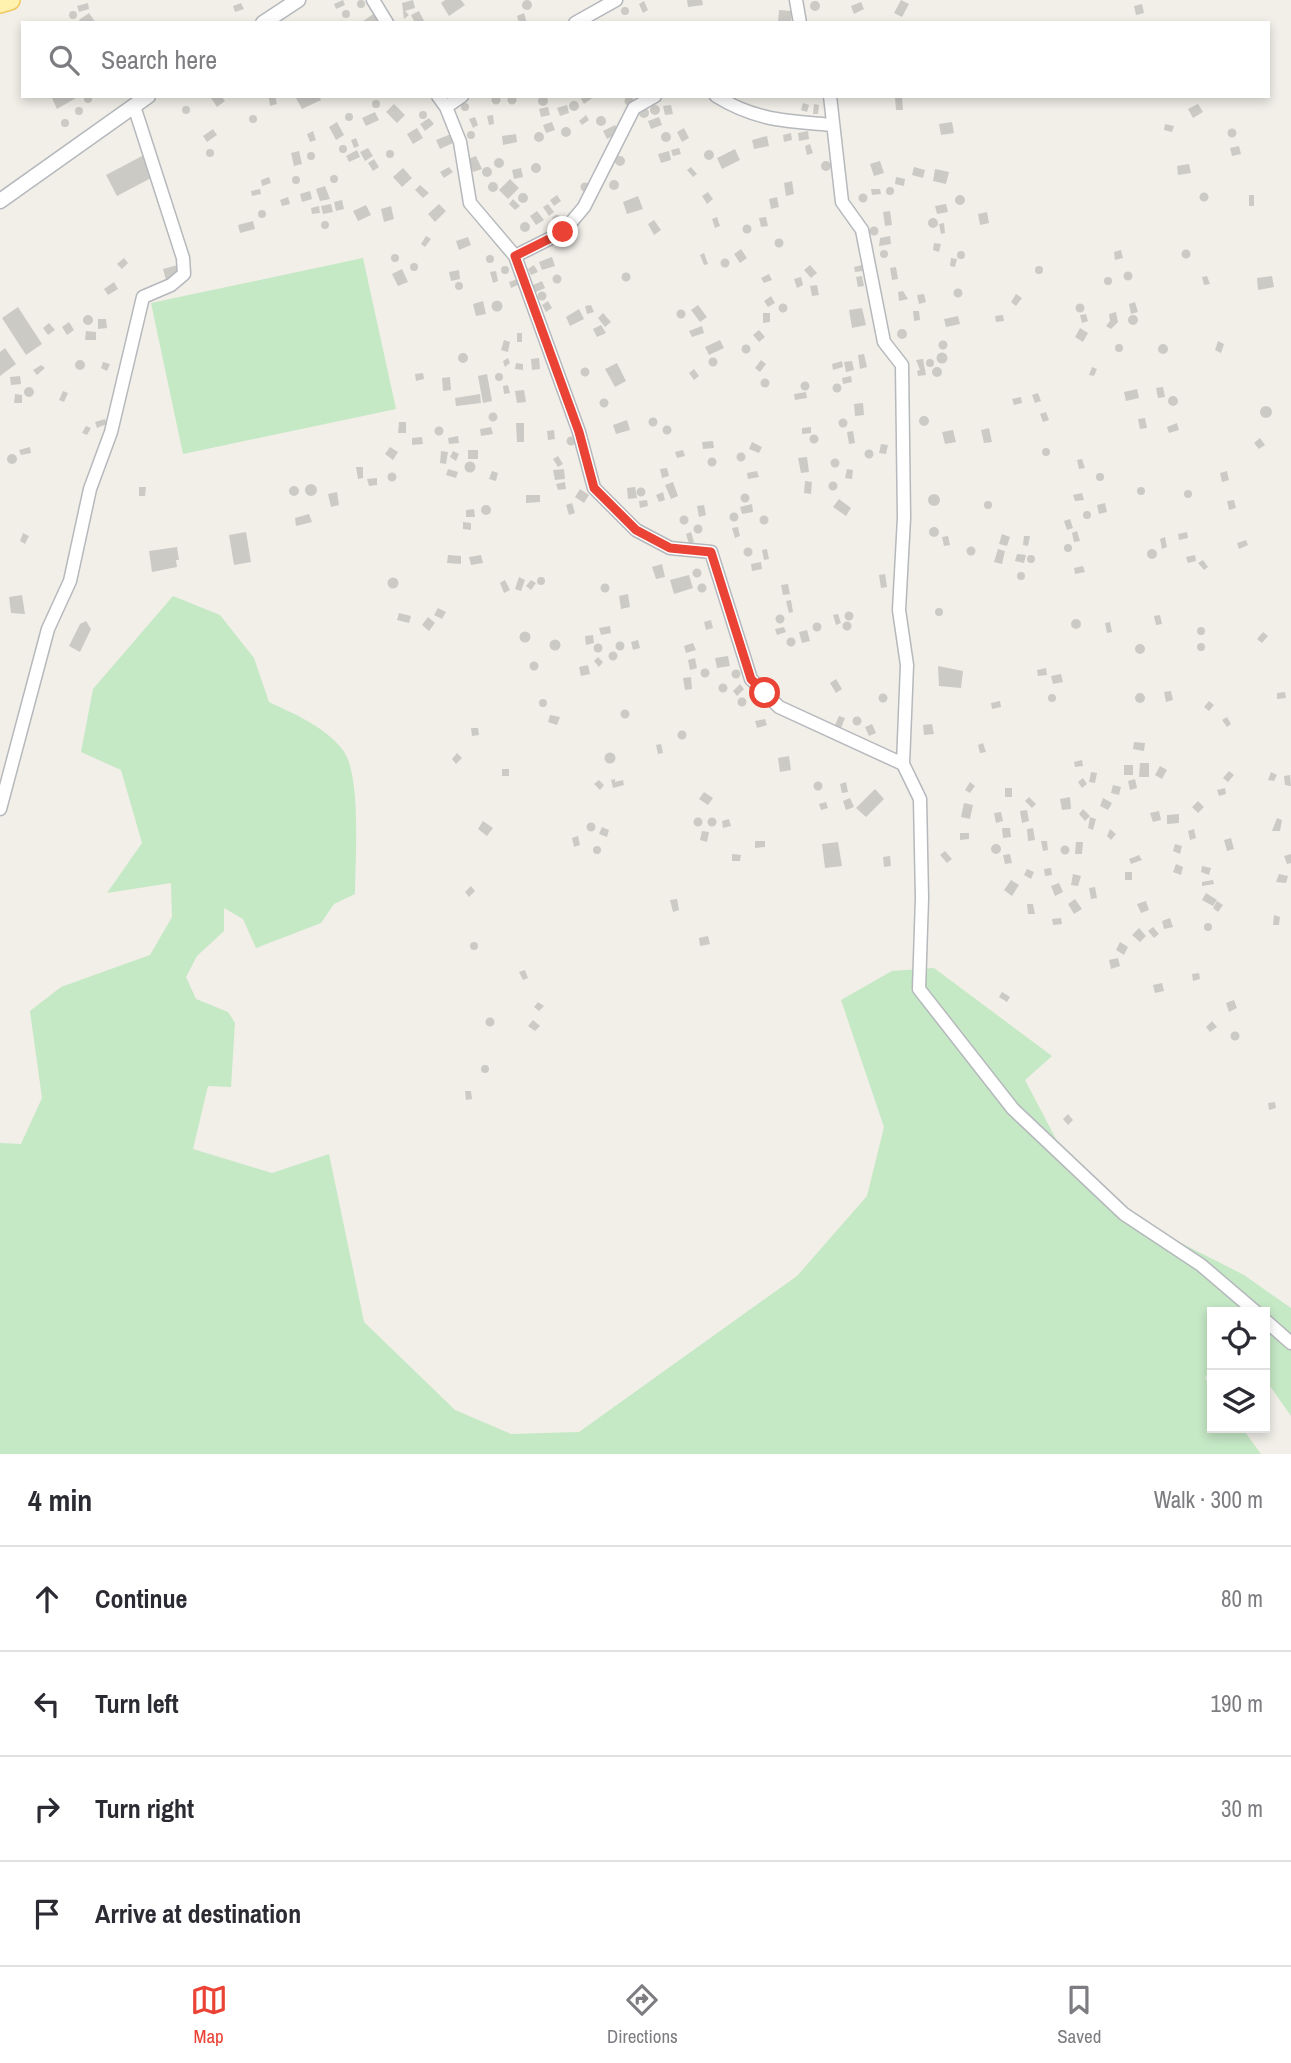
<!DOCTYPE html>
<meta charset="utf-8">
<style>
body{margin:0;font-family:"Archivo Narrow",sans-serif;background:#f7f7f7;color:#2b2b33}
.controls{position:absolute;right:21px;bottom:21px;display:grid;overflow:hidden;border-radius:0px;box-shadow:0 4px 10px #0003}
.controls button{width:63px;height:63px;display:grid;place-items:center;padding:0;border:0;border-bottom:2px solid #e1e1e2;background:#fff;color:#2b2b33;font:35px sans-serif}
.stop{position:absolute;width:21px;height:21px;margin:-16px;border:5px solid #ea4335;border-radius:50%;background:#fff}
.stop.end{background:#ea4335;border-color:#fff;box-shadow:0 2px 7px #0008}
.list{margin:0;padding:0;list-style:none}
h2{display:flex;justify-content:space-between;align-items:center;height:91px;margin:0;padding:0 28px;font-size:30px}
h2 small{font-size:23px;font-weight:400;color:#7c7c81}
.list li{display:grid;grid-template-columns:46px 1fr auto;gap:21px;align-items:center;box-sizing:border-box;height:105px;padding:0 28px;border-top:2px solid #e1e1e2}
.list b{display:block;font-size:26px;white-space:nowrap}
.list em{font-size:23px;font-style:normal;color:#7c7c81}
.icon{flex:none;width:38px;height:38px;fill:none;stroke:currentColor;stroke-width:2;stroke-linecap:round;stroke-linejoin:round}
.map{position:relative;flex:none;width:1291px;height:1454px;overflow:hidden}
.search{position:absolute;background:#fff;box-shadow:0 4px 10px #0003;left:21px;right:21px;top:21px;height:77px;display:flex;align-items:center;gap:18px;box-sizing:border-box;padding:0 24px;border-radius:0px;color:#7c7c81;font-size:26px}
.sheet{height:511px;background:#fff}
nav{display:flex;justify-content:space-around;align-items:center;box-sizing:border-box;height:98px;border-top:2px solid #e1e1e2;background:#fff;font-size:19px;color:#7c7c81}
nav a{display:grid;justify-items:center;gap:4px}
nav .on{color:#ea4335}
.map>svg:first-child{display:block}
.green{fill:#c5e8c5}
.building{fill:#cccac5}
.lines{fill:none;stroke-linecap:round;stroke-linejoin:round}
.minor-casing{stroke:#b5b8bc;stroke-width:15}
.tertiary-casing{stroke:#b5b8bc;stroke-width:17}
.primary-casing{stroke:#f2c960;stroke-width:22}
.minor{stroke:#fff;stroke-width:12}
.tertiary{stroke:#fff;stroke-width:14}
.primary{stroke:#fff2af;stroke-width:19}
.route{stroke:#ea4335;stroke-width:9}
</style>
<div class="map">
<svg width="1291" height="1454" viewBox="0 0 1291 1454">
<rect width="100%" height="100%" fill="#f1efe8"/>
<path class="green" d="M 363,258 L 396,409 L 183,454 L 151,303 Z
M 173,596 L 220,615 L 254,658 L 269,702 C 294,714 324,726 342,749 C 362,772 355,862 355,894 L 334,904 L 321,923 L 256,948 L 243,919 L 224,908 L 224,931 L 197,956 L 186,977 L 196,999 L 228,1012 L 235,1023 L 231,1087 L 208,1086 L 193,1149 L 272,1173 L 329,1154 L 364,1322 L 455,1410 L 511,1434 L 579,1432 L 797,1276 L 867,1196 L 884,1127 L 841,1000 L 892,971 L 934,968 L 1052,1056 L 1025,1080 L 1078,1181 L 1132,1218 L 1244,1275 L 1291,1308 L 1291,1416 L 1265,1379 L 1265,1312 L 1212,1312 L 1212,1370 L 1205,1378 L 1212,1388 L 1212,1428 L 1242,1428 L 1261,1454 L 0,1454 L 0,1143 L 21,1144 L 42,1098 L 30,1011 L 61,987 L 150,955 L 172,917 L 171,883 L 107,893 L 142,843 L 121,770 L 81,752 L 93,689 Z"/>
<path class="building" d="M357 4a4 4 0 1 1 8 0a4 4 0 1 1-8 0Z
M 343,0 L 345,5 L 336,9 L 334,4 Z
M 413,0 L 415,8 L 405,11 L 409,15 L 404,19 L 402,3 Z
M 445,0 L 461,0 L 465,5 L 449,16 L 441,3 Z
M 687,0 L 702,0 L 703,5 L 688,7 Z
M 901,0 L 909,4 L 902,17 L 894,13 Z
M522 5a5 5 0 1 1 10 0a5 5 0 1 1-10 0Z
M 644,1 L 648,10 L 643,13 L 639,4 Z
M810 6a5 5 0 1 1 10 0a5 5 0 1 1-10 0Z
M 861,2 L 864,9 L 854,14 L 851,6 Z
M 88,3 L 89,9 L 79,12 L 77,6 Z
M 241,3 L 244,9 L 235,12 L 233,6 Z
M 1142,4 L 1144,13 L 1136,15 L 1134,6 Z
M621 11a4 4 0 1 1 8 0a4 4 0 1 1-8 0Z
M342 14a4 4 0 1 1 8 0a4 4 0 1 1-8 0Z
M 779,10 L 792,11 L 791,23 L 778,23 Z
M69 15a4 4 0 1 1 8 0a4 4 0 1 1-8 0Z
M 419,11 L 425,23 L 415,23 L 411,15 Z
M 89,13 L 96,23 L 81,23 L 79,20 Z
M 375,13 L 380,22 L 360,23 Z
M 524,13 L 527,23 L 519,23 L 517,16 Z
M84 99a4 4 0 1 1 8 0a4 4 0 1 1-8 0Z
M507.5 100a4.5 4.5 0 1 1 9 0a4.5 4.5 0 1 1-9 0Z
M491.5 100a4.5 4.5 0 1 1 9 0a4.5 4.5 0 1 1-9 0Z
M 56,96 L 75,96 L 76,98 L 57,109 L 52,98 Z
M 214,96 L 221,96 L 225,101 L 217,107 L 211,98 Z
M 275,96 L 277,104 L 270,106 L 269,98 Z
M 319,96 L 321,100 L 302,109 L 296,98 Z
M 584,96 L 595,96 L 584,104 L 581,99 Z
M538 101a5 5 0 1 1 10 0a5 5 0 1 1-10 0Z
M624.5 101a4.5 4.5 0 1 1 9 0a4.5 4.5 0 1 1-9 0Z
M 895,98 L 902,98 L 903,110 L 896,110 Z
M372 104a4 4 0 1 1 8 0a4 4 0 1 1-8 0Z
M569 106a5 5 0 1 1 10 0a5 5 0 1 1-10 0Z
M461 107a4 4 0 1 1 8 0a4 4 0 1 1-8 0Z
M 803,103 L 809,105 L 807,112 L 801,110 Z
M 394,104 L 405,115 L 397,123 L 386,112 Z
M 814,104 L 819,105 L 818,114 L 813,114 Z
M 1198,104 L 1203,112 L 1193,118 L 1188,109 Z
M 567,105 L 569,113 L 560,116 L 557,108 Z
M 671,105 L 673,114 L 665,115 L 663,106 Z
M650 110a5 5 0 1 1 10 0a5 5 0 1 1-10 0Z
M182 110a4 4 0 1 1 8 0a4 4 0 1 1-8 0Z
M75 111a4 4 0 1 1 8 0a4 4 0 1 1-8 0Z
M 548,107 L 550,115 L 541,117 L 539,109 Z
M639 113a5 5 0 1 1 10 0a5 5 0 1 1-10 0Z
M419 115a4 4 0 1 1 8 0a4 4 0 1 1-8 0Z
M 375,112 L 379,120 L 366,126 L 362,118 Z
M345 117a4 4 0 1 1 8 0a4 4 0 1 1-8 0Z
M249 119a4 4 0 1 1 8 0a4 4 0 1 1-8 0Z
M 493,115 L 494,124 L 489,125 L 487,116 Z
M 586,115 L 589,120 L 582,125 L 579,121 Z
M596 121a5 5 0 1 1 10 0a5 5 0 1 1-10 0Z
M 475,117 L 478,125 L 473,128 L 469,119 Z
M 659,117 L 662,125 L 651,129 L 648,121 Z
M 429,118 L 434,124 L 425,131 L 420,124 Z
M61 123a4 4 0 1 1 8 0a4 4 0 1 1-8 0Z
M 337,122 L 344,135 L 336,140 L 329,127 Z
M 552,122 L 555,130 L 546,133 L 543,125 Z
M 952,122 L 954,133 L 941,135 L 939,124 Z
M 1165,124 L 1174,126 L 1172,132 L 1164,130 Z
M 615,125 L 619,132 L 607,139 L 603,131 Z
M561 132a5 5 0 1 1 10 0a5 5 0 1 1-10 0Z
M 417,128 L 423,138 L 413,144 L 407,134 Z
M 684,128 L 689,138 L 682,142 L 677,132 Z
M1227.5 133a4.5 4.5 0 1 1 9 0a4.5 4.5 0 1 1-9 0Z
M 213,129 L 217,135 L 207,142 L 203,136 Z
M467 135a4 4 0 1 1 8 0a4 4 0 1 1-8 0Z
M 313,131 L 316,140 L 310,142 L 307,134 Z
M 808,131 L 809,139 L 799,141 L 798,133 Z
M661 137a5 5 0 1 1 10 0a5 5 0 1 1-10 0Z
M534 137a5 5 0 1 1 10 0a5 5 0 1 1-10 0Z
M 791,133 L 792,140 L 784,142 L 783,135 Z
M 451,134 L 455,142 L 440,149 L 436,140 Z
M 516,134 L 517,142 L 503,145 L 502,136 Z
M 767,136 L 769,146 L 754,149 L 752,140 Z
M 356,138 L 359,146 L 354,148 L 351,140 Z
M 810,144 L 813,153 L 807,155 L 805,146 Z
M339 149a4 4 0 1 1 8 0a4 4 0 1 1-8 0Z
M 1239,146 L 1241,154 L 1232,156 L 1230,148 Z
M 368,148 L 373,156 L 365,161 L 360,152 Z
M 679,148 L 681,154 L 673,156 L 671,150 Z
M206 153a4 4 0 1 1 8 0a4 4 0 1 1-8 0Z
M 735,149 L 740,160 L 722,169 L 717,158 Z
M386 154a4 4 0 1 1 8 0a4 4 0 1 1-8 0Z
M 357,150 L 360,157 L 349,162 L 346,156 Z
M704 155a5 5 0 1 1 10 0a5 5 0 1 1-10 0Z
M 299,151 L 302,164 L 294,166 L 291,153 Z
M 669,151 L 671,160 L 661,163 L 658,154 Z
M307 156a4 4 0 1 1 8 0a4 4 0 1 1-8 0Z
M 144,155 L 155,176 L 117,196 L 106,175 Z
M 476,156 L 482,169 L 473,172 L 468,159 Z
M615 161a5 5 0 1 1 10 0a5 5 0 1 1-10 0Z
M494 163a5 5 0 1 1 10 0a5 5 0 1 1-10 0Z
M 374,159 L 379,167 L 373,171 L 368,163 Z
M 880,161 L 884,173 L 874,176 L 870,164 Z
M821 166a5 5 0 1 1 10 0a5 5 0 1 1-10 0Z
M531 168a5 5 0 1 1 10 0a5 5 0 1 1-10 0Z
M 1189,164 L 1191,173 L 1178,175 L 1177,166 Z
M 449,167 L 453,172 L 444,178 L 440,172 Z
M 691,167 L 697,174 L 693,177 L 687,170 Z
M 914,167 L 925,170 L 923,178 L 912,175 Z
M482 172a5 5 0 1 1 10 0a5 5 0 1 1-10 0Z
M 403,168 L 412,178 L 402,187 L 393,177 Z
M 521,168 L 523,177 L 514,179 L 512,170 Z
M 935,169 L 949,172 L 946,184 L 933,181 Z
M330 179a4 4 0 1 1 8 0a4 4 0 1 1-8 0Z
M292 180a4 4 0 1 1 8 0a4 4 0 1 1-8 0Z
M 269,177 L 271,183 L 262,186 L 261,180 Z
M 896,177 L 905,179 L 904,186 L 895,184 Z
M 510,179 L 519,188 L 508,199 L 499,190 Z
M609 185a5 5 0 1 1 10 0a5 5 0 1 1-10 0Z
M 792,181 L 794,194 L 786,196 L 784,183 Z
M488 187a5 5 0 1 1 10 0a5 5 0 1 1-10 0Z
M580.5 187a4.5 4.5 0 1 1 9 0a4.5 4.5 0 1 1-9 0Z
M 420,185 L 429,193 L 423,198 L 415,190 Z
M 325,186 L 330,199 L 320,201 L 316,189 Z
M886 191a4 4 0 1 1 8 0a4 4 0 1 1-8 0Z
M 260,189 L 261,194 L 252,196 L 251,191 Z
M 871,189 L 880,189 L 881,194 L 872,195 Z
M 310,191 L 312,199 L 302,202 L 300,194 Z
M 708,192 L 713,199 L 707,204 L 702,196 Z
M1199.5 197a4.5 4.5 0 1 1 9 0a4.5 4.5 0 1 1-9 0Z
M518 198a5 5 0 1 1 10 0a5 5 0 1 1-10 0Z
M858.5 198a4.5 4.5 0 1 1 9 0a4.5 4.5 0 1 1-9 0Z
M955 200a5 5 0 1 1 10 0a5 5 0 1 1-10 0Z
M 557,195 L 561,201 L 554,206 L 550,200 Z
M 1249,195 L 1254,195 L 1254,206 L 1249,206 Z
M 638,196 L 643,209 L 627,214 L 623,202 Z
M 288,197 L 290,204 L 282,206 L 280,200 Z
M 777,197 L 779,207 L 771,209 L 769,199 Z
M 513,199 L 520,206 L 515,210 L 509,204 Z
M 342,200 L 344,209 L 336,211 L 334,202 Z
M 331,204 L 333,212 L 323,214 L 321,206 Z
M 439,204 L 446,211 L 435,222 L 428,214 Z
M 548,204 L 554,212 L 549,216 L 543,207 Z
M 946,204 L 948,212 L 937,214 L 935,206 Z
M 366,205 L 371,215 L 358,221 L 353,211 Z
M 319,206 L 320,213 L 312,214 L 311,208 Z
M 391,206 L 394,219 L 384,222 L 381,209 Z
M258 214a4 4 0 1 1 8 0a4 4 0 1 1-8 0Z
M 537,211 L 544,220 L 536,225 L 530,216 Z
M 890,211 L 892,225 L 885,226 L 883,212 Z
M 987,212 L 989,223 L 980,225 L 978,214 Z
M552 220a5 5 0 1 1 10 0a5 5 0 1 1-10 0Z
M 717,217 L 720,226 L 715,228 L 712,219 Z
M 766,217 L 768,226 L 761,227 L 759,218 Z
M928 223a5 5 0 1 1 10 0a5 5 0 1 1-10 0Z
M 654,220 L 661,230 L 654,235 L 648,224 Z
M321 225a4 4 0 1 1 8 0a4 4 0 1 1-8 0Z
M 253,221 L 255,229 L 240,233 L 238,225 Z
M520 227a5 5 0 1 1 10 0a5 5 0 1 1-10 0Z
M 944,223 L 945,233 L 941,234 L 939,224 Z
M742.5 229a4.5 4.5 0 1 1 9 0a4.5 4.5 0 1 1-9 0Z
M869.5 231a4.5 4.5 0 1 1 9 0a4.5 4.5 0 1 1-9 0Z
M 426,236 L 431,239 L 425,247 L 421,244 Z
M 890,236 L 891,244 L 879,246 L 880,238 Z
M 468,237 L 471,245 L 459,250 L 456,241 Z
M774.5 243a4.5 4.5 0 1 1 9 0a4.5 4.5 0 1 1-9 0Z
M 934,243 L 941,244 L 939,252 L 933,250 Z
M 741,249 L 747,258 L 740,263 L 734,254 Z
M1181.5 254a4.5 4.5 0 1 1 9 0a4.5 4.5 0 1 1-9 0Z
M 1121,250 L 1123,258 L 1115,260 L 1114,252 Z
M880 254a4 4 0 1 1 8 0a4 4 0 1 1-8 0Z
M957 255a4 4 0 1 1 8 0a4 4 0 1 1-8 0Z
M 704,253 L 708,264 L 704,265 L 700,255 Z
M391 258a4 4 0 1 1 8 0a4 4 0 1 1-8 0Z
M486 259a4 4 0 1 1 8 0a4 4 0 1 1-8 0Z
M 552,257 L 555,266 L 542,270 L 539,262 Z
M 124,258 L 128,263 L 122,269 L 117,264 Z
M 951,258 L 957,259 L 955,267 L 950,266 Z
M720.5 263a4.5 4.5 0 1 1 9 0a4.5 4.5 0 1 1-9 0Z
M410 267a4 4 0 1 1 8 0a4 4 0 1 1-8 0Z
M 178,265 L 181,276 L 166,280 L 163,269 Z
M 534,265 L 538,272 L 531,275 L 528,269 Z
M 810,265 L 817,273 L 811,278 L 804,270 Z
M 862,265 L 863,271 L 855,272 L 854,267 Z
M501 270a4 4 0 1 1 8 0a4 4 0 1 1-8 0Z
M1035 270a4 4 0 1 1 8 0a4 4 0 1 1-8 0Z
M 896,267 L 898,279 L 892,280 L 890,268 Z
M 402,269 L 408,282 L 398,286 L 392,274 Z
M 459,270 L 460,279 L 451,281 L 449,272 Z
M 496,271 L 498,281 L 493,283 L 490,272 Z
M1123.5 276a4.5 4.5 0 1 1 9 0a4.5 4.5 0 1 1-9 0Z
M621.5 277a4.5 4.5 0 1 1 9 0a4.5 4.5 0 1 1-9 0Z
M 769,274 L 772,280 L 764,283 L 761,278 Z
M552.5 279a4.5 4.5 0 1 1 9 0a4.5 4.5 0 1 1-9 0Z
M 862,276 L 864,286 L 858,287 L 856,277 Z
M 1207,276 L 1210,284 L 1204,285 L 1202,277 Z
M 1272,276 L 1274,287 L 1258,290 L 1257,278 Z
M1104 281a4 4 0 1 1 8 0a4 4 0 1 1-8 0Z
M 801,277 L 803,285 L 797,288 L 794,279 Z
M 518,279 L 520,284 L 511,288 L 509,282 Z
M 542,281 L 545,288 L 534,293 L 531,286 Z
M455 286a4 4 0 1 1 8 0a4 4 0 1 1-8 0Z
M 114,282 L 118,289 L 108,295 L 104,289 Z
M 817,285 L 819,295 L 812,296 L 810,286 Z
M953.5 293a4.5 4.5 0 1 1 9 0a4.5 4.5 0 1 1-9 0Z
M 903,291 L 908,299 L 899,301 L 898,292 Z
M537.5 296a4.5 4.5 0 1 1 9 0a4.5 4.5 0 1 1-9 0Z
M 924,294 L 926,302 L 919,304 L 917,295 Z
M 1016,294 L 1022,298 L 1016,306 L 1011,302 Z
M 771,296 L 775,303 L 768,307 L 764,301 Z
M491.5 306a5.5 5.5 0 1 1 11 0a5.5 5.5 0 1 1-11 0Z
M 483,301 L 486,314 L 476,316 L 473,304 Z
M 548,301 L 552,308 L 546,312 L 542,305 Z
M 1135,302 L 1138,312 L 1131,314 L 1129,304 Z
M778.5 308a4.5 4.5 0 1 1 9 0a4.5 4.5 0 1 1-9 0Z
M1075.5 308a4.5 4.5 0 1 1 9 0a4.5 4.5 0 1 1-9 0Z
M 591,305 L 594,312 L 587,314 L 585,306 Z
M 698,305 L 707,317 L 700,322 L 691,310 Z
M 18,307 L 42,344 L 26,355 L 2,318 Z
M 862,308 L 866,325 L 852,328 L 849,310 Z
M 579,309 L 584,319 L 570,326 L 566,317 Z
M676.5 314a4.5 4.5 0 1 1 9 0a4.5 4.5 0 1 1-9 0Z
M 913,311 L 919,311 L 920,320 L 914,321 Z
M 1116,312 L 1118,322 L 1111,329 L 1106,326 L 1110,321 L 1109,314 Z
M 603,313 L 611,322 L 605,327 L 598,318 Z
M 763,313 L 770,313 L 770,322 L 763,323 Z
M 1086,314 L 1088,321 L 1082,323 L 1080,315 Z
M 1003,315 L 1004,321 L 996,322 L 995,316 Z
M1128 320a5 5 0 1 1 10 0a5 5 0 1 1-10 0Z
M83 320a5 5 0 1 1 10 0a5 5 0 1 1-10 0Z
M 958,316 L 960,324 L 946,327 L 944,319 Z
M 98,319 L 106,319 L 107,328 L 98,329 Z
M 69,322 L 74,330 L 67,335 L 62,327 Z
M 49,323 L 55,330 L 48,335 L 43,328 Z
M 601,325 L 606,333 L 597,337 L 593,329 Z
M 702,326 L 704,333 L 692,337 L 689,331 Z
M 1080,328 L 1088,333 L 1083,342 L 1075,337 Z
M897 334a5 5 0 1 1 10 0a5 5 0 1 1-10 0Z
M 759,330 L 765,337 L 759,342 L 753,335 Z
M 86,331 L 96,332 L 96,340 L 85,340 Z
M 517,333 L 522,333 L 522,342 L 517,342 Z
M 504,340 L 510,342 L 508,352 L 501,350 Z
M 720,340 L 724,348 L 709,355 L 705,347 Z
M938.5 345a4.5 4.5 0 1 1 9 0a4.5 4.5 0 1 1-9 0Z
M 1218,341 L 1224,344 L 1221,353 L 1215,350 Z
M1115 348a4 4 0 1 1 8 0a4 4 0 1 1-8 0Z
M1158 349a5 5 0 1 1 10 0a5 5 0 1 1-10 0Z
M741.5 349a4.5 4.5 0 1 1 9 0a4.5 4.5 0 1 1-9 0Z
M 5,348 L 16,364 L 0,376 L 0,352 Z
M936.5 358a5.5 5.5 0 1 1 11 0a5.5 5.5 0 1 1-11 0Z
M458 358a5 5 0 1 1 10 0a5 5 0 1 1-10 0Z
M 864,354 L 867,367 L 860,369 L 858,355 Z
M708.5 362a4.5 4.5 0 1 1 9 0a4.5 4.5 0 1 1-9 0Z
M 508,358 L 510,363 L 505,367 L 503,361 Z
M 539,358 L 540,369 L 532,370 L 531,359 Z
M 923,359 L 926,375 L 918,376 L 917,371 L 920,370 L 916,360 Z
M926 363a4 4 0 1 1 8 0a4 4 0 1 1-8 0Z
M 761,360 L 766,364 L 760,372 L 755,368 Z
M75 365a5 5 0 1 1 10 0a5 5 0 1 1-10 0Z
M 842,361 L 843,367 L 833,370 L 832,364 Z
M 852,361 L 854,370 L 846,372 L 844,362 Z
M 103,362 L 110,364 L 107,371 L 101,368 Z
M 516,363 L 523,364 L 523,370 L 515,369 Z
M 617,363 L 626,381 L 615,387 L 605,369 Z
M 41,365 L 45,368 L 37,375 L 33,370 Z
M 1092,367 L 1097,369 L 1094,376 L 1089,375 Z
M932 372a5 5 0 1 1 10 0a5 5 0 1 1-10 0Z
M580.5 372a4.5 4.5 0 1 1 9 0a4.5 4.5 0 1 1-9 0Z
M 694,369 L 699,376 L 694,380 L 689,373 Z
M495 377a4 4 0 1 1 8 0a4 4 0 1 1-8 0Z
M 423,373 L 424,379 L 416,381 L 415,374 Z
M 487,374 L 492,401 L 483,403 L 478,376 Z
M 20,376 L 21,384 L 11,385 L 10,377 Z
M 851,376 L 852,382 L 843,384 L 842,378 Z
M 450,377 L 451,390 L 443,391 L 442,378 Z
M760.5 383a4.5 4.5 0 1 1 9 0a4.5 4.5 0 1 1-9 0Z
M800.5 386a4.5 4.5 0 1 1 9 0a4.5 4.5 0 1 1-9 0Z
M832.5 388a4.5 4.5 0 1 1 9 0a4.5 4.5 0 1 1-9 0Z
M 508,385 L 510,393 L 504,394 L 503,386 Z
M24 392a5 5 0 1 1 10 0a5 5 0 1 1-10 0Z
M 1163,387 L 1165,397 L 1158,398 L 1156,388 Z
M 1137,389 L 1139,398 L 1126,401 L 1124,392 Z
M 524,390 L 526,402 L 517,403 L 515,391 Z
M 63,391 L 68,393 L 64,402 L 59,400 Z
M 806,392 L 807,398 L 795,400 L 794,394 Z
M 1038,393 L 1041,401 L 1035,403 L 1032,395 Z
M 15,394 L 22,395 L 22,403 L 14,403 Z
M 480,394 L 481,403 L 456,406 L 455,398 Z
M1168 401a5 5 0 1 1 10 0a5 5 0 1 1-10 0Z
M 1021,397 L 1022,403 L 1014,405 L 1012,399 Z
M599.5 403a4.5 4.5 0 1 1 9 0a4.5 4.5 0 1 1-9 0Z
M 863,403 L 864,415 L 855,416 L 854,404 Z
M1260 412a6 6 0 1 1 12 0a6 6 0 1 1-12 0Z
M 1046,412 L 1049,420 L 1043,422 L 1040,414 Z
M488.5 417a4.5 4.5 0 1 1 9 0a4.5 4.5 0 1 1-9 0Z
M919 421a5 5 0 1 1 10 0a5 5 0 1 1-10 0Z
M648.5 422a4.5 4.5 0 1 1 9 0a4.5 4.5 0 1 1-9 0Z
M 1145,418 L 1147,428 L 1140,429 L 1138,419 Z
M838.5 423a4.5 4.5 0 1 1 9 0a4.5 4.5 0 1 1-9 0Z
M 105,419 L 107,424 L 97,428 L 95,422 Z
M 627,420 L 630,430 L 616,434 L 613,425 Z
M 399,422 L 406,422 L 406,433 L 398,433 Z
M 516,423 L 524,423 L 524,442 L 517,442 Z
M 1177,423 L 1179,430 L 1169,433 L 1167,427 Z
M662.5 430a4.5 4.5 0 1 1 9 0a4.5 4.5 0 1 1-9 0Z
M 86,426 L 91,428 L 87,435 L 82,433 Z
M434.5 431a4.5 4.5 0 1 1 9 0a4.5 4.5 0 1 1-9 0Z
M 491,427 L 493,434 L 481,436 L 480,429 Z
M 811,427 L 811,433 L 802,434 L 802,428 Z
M 989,428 L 992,442 L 984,443 L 981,430 Z
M 554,430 L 555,439 L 548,440 L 547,431 Z
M 953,430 L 956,442 L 945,444 L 942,432 Z
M 853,431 L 855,443 L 849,444 L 847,432 Z
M809.5 439a4.5 4.5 0 1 1 9 0a4.5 4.5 0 1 1-9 0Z
M 458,436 L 459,443 L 449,444 L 448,438 Z
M566.5 441a4.5 4.5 0 1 1 9 0a4.5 4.5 0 1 1-9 0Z
M 422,437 L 423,444 L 412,445 L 412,438 Z
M 1260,438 L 1265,445 L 1259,449 L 1254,443 Z
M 713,441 L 714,448 L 703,449 L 702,442 Z
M 752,442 L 762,447 L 759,453 L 749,449 Z
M 881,444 L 888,445 L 886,454 L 879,453 Z
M 30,447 L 31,453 L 21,455 L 19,450 Z
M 390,447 L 398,452 L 393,460 L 385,454 Z
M1042 452a4 4 0 1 1 8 0a4 4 0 1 1-8 0Z
M864.5 454a4.5 4.5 0 1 1 9 0a4.5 4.5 0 1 1-9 0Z
M 468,450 L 478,450 L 478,459 L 468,459 Z
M 683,450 L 685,456 L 677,458 L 675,452 Z
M 441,451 L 448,452 L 446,464 L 440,463 Z
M 453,451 L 459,454 L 456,461 L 450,457 Z
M736.5 457a4.5 4.5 0 1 1 9 0a4.5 4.5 0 1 1-9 0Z
M7 459a5 5 0 1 1 10 0a5 5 0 1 1-10 0Z
M 558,456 L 563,464 L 558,467 L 553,459 Z
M 807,457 L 809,472 L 801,473 L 798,458 Z
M707.5 462a4.5 4.5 0 1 1 9 0a4.5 4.5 0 1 1-9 0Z
M830.5 463a4.5 4.5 0 1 1 9 0a4.5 4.5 0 1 1-9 0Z
M 1082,459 L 1085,468 L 1079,469 L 1077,460 Z
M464.5 467a5.5 5.5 0 1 1 11 0a5.5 5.5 0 1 1-11 0Z
M 356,467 L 363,467 L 363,478 L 358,479 Z
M 667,468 L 669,476 L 662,478 L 660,469 Z
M 448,469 L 458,472 L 456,478 L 446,475 Z
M 564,469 L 565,479 L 555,480 L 553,470 Z
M 847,469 L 853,470 L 852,479 L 845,478 Z
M 492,471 L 498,473 L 496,481 L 489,479 Z
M 757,471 L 759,477 L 748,479 L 747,473 Z
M 1227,471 L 1229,480 L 1222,482 L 1220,473 Z
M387.5 477a4.5 4.5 0 1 1 9 0a4.5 4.5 0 1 1-9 0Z
M1096 477a4 4 0 1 1 8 0a4 4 0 1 1-8 0Z
M 377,478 L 377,485 L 369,486 L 367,479 Z
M 805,481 L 812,482 L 811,494 L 804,493 Z
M828.5 486a4.5 4.5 0 1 1 9 0a4.5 4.5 0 1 1-9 0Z
M 565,482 L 566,489 L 558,490 L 556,484 Z
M 673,482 L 678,496 L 671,499 L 665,485 Z
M305 490a6 6 0 1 1 12 0a6 6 0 1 1-12 0Z
M289 491a5 5 0 1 1 10 0a5 5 0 1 1-10 0Z
M 139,487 L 146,487 L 145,496 L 139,496 Z
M 635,487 L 637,498 L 628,499 L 627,488 Z
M1137 491a4 4 0 1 1 8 0a4 4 0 1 1-8 0Z
M636.5 492a4.5 4.5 0 1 1 9 0a4.5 4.5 0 1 1-9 0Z
M 580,489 L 589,495 L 584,503 L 575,497 Z
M1184 494a4 4 0 1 1 8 0a4 4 0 1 1-8 0Z
M 337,492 L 339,505 L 331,507 L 328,494 Z
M 663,492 L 665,500 L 659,502 L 656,495 Z
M 1082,493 L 1084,500 L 1075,501 L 1073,495 Z
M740.5 498a4.5 4.5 0 1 1 9 0a4.5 4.5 0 1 1-9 0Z
M928 500a6 6 0 1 1 12 0a6 6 0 1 1-12 0Z
M 526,495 L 540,495 L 540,502 L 526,503 Z
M 839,499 L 851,508 L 846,516 L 833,507 Z
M 647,500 L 648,506 L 640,508 L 639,501 Z
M 1234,500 L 1236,508 L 1229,510 L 1227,501 Z
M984 505a4 4 0 1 1 8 0a4 4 0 1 1-8 0Z
M 572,503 L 575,513 L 569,515 L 566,505 Z
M 1105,503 L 1107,512 L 1099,514 L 1097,505 Z
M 752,504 L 753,512 L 742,514 L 740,507 Z
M 704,505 L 706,515 L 699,517 L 697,506 Z
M481 510a5 5 0 1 1 10 0a5 5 0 1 1-10 0Z
M 474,509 L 475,517 L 466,517 L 466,510 Z
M1083 515a4 4 0 1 1 8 0a4 4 0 1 1-8 0Z
M729.5 517a4.5 4.5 0 1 1 9 0a4.5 4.5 0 1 1-9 0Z
M 309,514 L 312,522 L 296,526 L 295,518 Z
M679.5 520a4.5 4.5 0 1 1 9 0a4.5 4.5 0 1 1-9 0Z
M759.5 520a4.5 4.5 0 1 1 9 0a4.5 4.5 0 1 1-9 0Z
M 1070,519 L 1073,528 L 1067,530 L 1064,521 Z
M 463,522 L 471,523 L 471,530 L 463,529 Z
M693.5 529a4.5 4.5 0 1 1 9 0a4.5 4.5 0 1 1-9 0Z
M929 532a5 5 0 1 1 10 0a5 5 0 1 1-10 0Z
M 738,527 L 740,536 L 735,538 L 732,528 Z
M 1077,531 L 1080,541 L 1074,542 L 1072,533 Z
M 246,532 L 251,562 L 234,565 L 229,535 Z
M 691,532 L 694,542 L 689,544 L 686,534 Z
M 1187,532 L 1188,538 L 1179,540 L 1178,534 Z
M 23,533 L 29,536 L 25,544 L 20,541 Z
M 1002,534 L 1010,537 L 1007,546 L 999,544 Z
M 948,536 L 950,545 L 944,546 L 942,537 Z
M 1024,536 L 1030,536 L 1028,546 L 1023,545 Z
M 1165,537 L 1167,547 L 1162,549 L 1160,539 Z
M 1246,540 L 1248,545 L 1239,549 L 1237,543 Z
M1064 548a4 4 0 1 1 8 0a4 4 0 1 1-8 0Z
M966.5 551a4.5 4.5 0 1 1 9 0a4.5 4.5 0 1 1-9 0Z
M 177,547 L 179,560 L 176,560 L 177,567 L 152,572 L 149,551 Z
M743.5 552a4.5 4.5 0 1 1 9 0a4.5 4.5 0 1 1-9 0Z
M 767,549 L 769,559 L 764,560 L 762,550 Z
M 998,549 L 1005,551 L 1002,564 L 994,562 Z
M1147 554a5 5 0 1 1 10 0a5 5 0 1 1-10 0Z
M 1017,554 L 1026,555 L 1024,563 L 1015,561 Z
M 448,555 L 461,556 L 461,564 L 447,563 Z
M 481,555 L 483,563 L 471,565 L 469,557 Z
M 1195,555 L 1196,561 L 1188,563 L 1186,557 Z
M1027 559a4 4 0 1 1 8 0a4 4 0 1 1-8 0Z
M 1203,560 L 1208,567 L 1204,570 L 1198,563 Z
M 761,562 L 762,569 L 752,571 L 751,564 Z
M 662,564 L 665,577 L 656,579 L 652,567 Z
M 1083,566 L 1085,572 L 1075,574 L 1074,568 Z
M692.5 573a4.5 4.5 0 1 1 9 0a4.5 4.5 0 1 1-9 0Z
M1017 576a4 4 0 1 1 8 0a4 4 0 1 1-8 0Z
M 885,574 L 887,587 L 881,588 L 879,575 Z
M 689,575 L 693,588 L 674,594 L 670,580 Z
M537 581a4 4 0 1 1 8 0a4 4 0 1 1-8 0Z
M 519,577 L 525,580 L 521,591 L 515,589 Z
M387.5 583a5.5 5.5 0 1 1 11 0a5.5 5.5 0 1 1-11 0Z
M 505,580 L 510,590 L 504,593 L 500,583 Z
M 531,580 L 536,583 L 531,590 L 526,586 Z
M697.5 588a4.5 4.5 0 1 1 9 0a4.5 4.5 0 1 1-9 0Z
M600.5 588a4.5 4.5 0 1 1 9 0a4.5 4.5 0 1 1-9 0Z
M 788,584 L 790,594 L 783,595 L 781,585 Z
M 628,594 L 630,607 L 621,609 L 619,596 Z
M 22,595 L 25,614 L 11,613 L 9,597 Z
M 791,600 L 793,612 L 789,613 L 786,601 Z
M 438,608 L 446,612 L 442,619 L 434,615 Z
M935 612a4 4 0 1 1 8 0a4 4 0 1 1-8 0Z
M844.5 616a4.5 4.5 0 1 1 9 0a4.5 4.5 0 1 1-9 0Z
M 399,613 L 411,616 L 409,623 L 397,620 Z
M 838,614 L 841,623 L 836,625 L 833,615 Z
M775.5 619a4.5 4.5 0 1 1 9 0a4.5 4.5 0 1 1-9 0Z
M 1160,615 L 1162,624 L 1156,625 L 1154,616 Z
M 428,617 L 435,623 L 429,631 L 422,625 Z
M1071 624a5 5 0 1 1 10 0a5 5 0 1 1-10 0Z
M 711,620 L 713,628 L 706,630 L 704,622 Z
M 86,621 L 91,629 L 80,652 L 69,646 L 80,624 Z
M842.5 626a4.5 4.5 0 1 1 9 0a4.5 4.5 0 1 1-9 0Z
M 1110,622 L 1112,632 L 1107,633 L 1105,623 Z
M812.5 627a4.5 4.5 0 1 1 9 0a4.5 4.5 0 1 1-9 0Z
M 610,626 L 611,633 L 601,635 L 599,628 Z
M1197 631a4 4 0 1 1 8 0a4 4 0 1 1-8 0Z
M 784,627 L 786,632 L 777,635 L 775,629 Z
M 807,630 L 810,641 L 802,643 L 799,632 Z
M519.5 637a5.5 5.5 0 1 1 11 0a5.5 5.5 0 1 1-11 0Z
M 1263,632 L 1268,636 L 1262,643 L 1257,639 Z
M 593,635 L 594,643 L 586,645 L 585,636 Z
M786.5 642a4.5 4.5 0 1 1 9 0a4.5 4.5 0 1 1-9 0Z
M549.5 645a5.5 5.5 0 1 1 11 0a5.5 5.5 0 1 1-11 0Z
M 638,640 L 640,648 L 633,650 L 631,642 Z
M615.5 646a4.5 4.5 0 1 1 9 0a4.5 4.5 0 1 1-9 0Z
M1197 647a4 4 0 1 1 8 0a4 4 0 1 1-8 0Z
M 693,643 L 696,650 L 686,653 L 684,646 Z
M593.5 648a4.5 4.5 0 1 1 9 0a4.5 4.5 0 1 1-9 0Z
M1135 649a5 5 0 1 1 10 0a5 5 0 1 1-10 0Z
M608.5 656a4.5 4.5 0 1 1 9 0a4.5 4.5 0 1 1-9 0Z
M 728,656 L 730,666 L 717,668 L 715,658 Z
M 598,657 L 603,662 L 599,667 L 594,661 Z
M 695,658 L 697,668 L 690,670 L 688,660 Z
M529.5 666a4.5 4.5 0 1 1 9 0a4.5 4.5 0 1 1-9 0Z
M 588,665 L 590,674 L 581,676 L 579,667 Z
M 938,666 L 963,671 L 961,688 L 939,686 Z
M 1046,668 L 1047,675 L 1038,676 L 1037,670 Z
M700.5 673a4.5 4.5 0 1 1 9 0a4.5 4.5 0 1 1-9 0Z
M731.5 674a4.5 4.5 0 1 1 9 0a4.5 4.5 0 1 1-9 0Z
M 1061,674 L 1063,682 L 1053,684 L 1051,676 Z
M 691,677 L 692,689 L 685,690 L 683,678 Z
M 836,679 L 842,689 L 836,693 L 830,683 Z
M718.5 688a4.5 4.5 0 1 1 9 0a4.5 4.5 0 1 1-9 0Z
M 740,684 L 744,689 L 737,696 L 733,691 Z
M 1171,691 L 1173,700 L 1166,702 L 1164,692 Z
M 1285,692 L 1286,698 L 1277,699 L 1277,693 Z
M1135 698a5 5 0 1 1 10 0a5 5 0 1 1-10 0Z
M878.5 698a4.5 4.5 0 1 1 9 0a4.5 4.5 0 1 1-9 0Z
M1048 698a4 4 0 1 1 8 0a4 4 0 1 1-8 0Z
M737.5 702a4.5 4.5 0 1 1 9 0a4.5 4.5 0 1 1-9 0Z
M539 703a4 4 0 1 1 8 0a4 4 0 1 1-8 0Z
M 1000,701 L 1001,707 L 992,709 L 991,703 Z
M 1209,701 L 1214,705 L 1209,711 L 1204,707 Z
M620.5 714a4.5 4.5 0 1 1 9 0a4.5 4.5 0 1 1-9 0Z
M 550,715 L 560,717 L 557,725 L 548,722 Z
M 839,716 L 845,718 L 841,728 L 835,725 Z
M852.5 721a4.5 4.5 0 1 1 9 0a4.5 4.5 0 1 1-9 0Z
M 1227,717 L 1231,724 L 1227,727 L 1222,720 Z
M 765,719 L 767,725 L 757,728 L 755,721 Z
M 872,724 L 876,733 L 869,736 L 865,727 Z
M 932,724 L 934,734 L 924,735 L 923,725 Z
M 471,728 L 478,728 L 479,735 L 472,736 Z
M677.5 735a4.5 4.5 0 1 1 9 0a4.5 4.5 0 1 1-9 0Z
M 1134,742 L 1145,743 L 1144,751 L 1133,749 Z
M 983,743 L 986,752 L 980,753 L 978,745 Z
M 661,744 L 663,753 L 658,754 L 656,745 Z
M604.5 758a5.5 5.5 0 1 1 11 0a5.5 5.5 0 1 1-11 0Z
M 457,753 L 462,758 L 456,764 L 452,759 Z
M 789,756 L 791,770 L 780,772 L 778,758 Z
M 1082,760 L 1083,766 L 1075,767 L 1074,762 Z
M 1140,763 L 1149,763 L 1149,777 L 1139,777 Z
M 1124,765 L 1133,765 L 1133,775 L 1124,775 Z
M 1160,766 L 1167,770 L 1162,779 L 1155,775 Z
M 502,769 L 509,769 L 509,776 L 502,776 Z
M 1229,771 L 1234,775 L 1228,782 L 1223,778 Z
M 1091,772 L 1097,773 L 1095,783 L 1089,782 Z
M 1271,772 L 1277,775 L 1274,781 L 1268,780 Z
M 1290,775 L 1291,786 L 1285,785 L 1284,776 Z
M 1083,778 L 1087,784 L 1082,788 L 1078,782 Z
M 615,779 L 615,782 L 623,780 L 624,785 L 613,788 L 611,780 Z
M 1135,779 L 1137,788 L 1130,790 L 1128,781 Z
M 599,780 L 604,785 L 600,790 L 594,784 Z
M813.5 786a4.5 4.5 0 1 1 9 0a4.5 4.5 0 1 1-9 0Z
M 846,782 L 848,792 L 842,793 L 840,784 Z
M 970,782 L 975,786 L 970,793 L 965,790 Z
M 1113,785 L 1121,787 L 1119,795 L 1111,793 Z
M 1005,788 L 1012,788 L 1012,797 L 1005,797 Z
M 1225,788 L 1226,794 L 1219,796 L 1217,790 Z
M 875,789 L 884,799 L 866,817 L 856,808 Z
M 704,792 L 713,798 L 708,805 L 699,799 Z
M 1029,797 L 1036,804 L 1032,808 L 1025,801 Z
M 1070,797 L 1071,809 L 1062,810 L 1060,799 Z
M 850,798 L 854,807 L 846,810 L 843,801 Z
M 1103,798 L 1112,803 L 1108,810 L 1100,806 Z
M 1198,801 L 1204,807 L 1198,813 L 1192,807 Z
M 826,802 L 828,808 L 821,810 L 819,804 Z
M 964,803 L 973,805 L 970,819 L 961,817 Z
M 1083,809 L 1090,816 L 1085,821 L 1079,814 Z
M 1027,810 L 1029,821 L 1022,823 L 1020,811 Z
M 1159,811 L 1161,820 L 1153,822 L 1150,813 Z
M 1001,812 L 1003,821 L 996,823 L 994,813 Z
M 1179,814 L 1179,823 L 1167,824 L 1167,815 Z
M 1090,817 L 1096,819 L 1093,830 L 1088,828 Z
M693.5 822a4.5 4.5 0 1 1 9 0a4.5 4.5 0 1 1-9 0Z
M707.5 822a4.5 4.5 0 1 1 9 0a4.5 4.5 0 1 1-9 0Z
M 1277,818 L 1282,820 L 1280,831 L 1272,831 Z
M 729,819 L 731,826 L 723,828 L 722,821 Z
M 483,821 L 493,828 L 487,836 L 478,829 Z
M586.5 827a4.5 4.5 0 1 1 9 0a4.5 4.5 0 1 1-9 0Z
M 602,827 L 609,830 L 607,837 L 599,834 Z
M 1002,828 L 1010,828 L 1011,837 L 1003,838 Z
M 1033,828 L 1035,840 L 1028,841 L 1027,829 Z
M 1110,829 L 1116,834 L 1111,840 L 1107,836 Z
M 1194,829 L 1196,838 L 1190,840 L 1188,831 Z
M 702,831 L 709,832 L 707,842 L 700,840 Z
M 960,833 L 969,833 L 969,839 L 960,840 Z
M 578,836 L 580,845 L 574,847 L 572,838 Z
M 1231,838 L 1234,849 L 1227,851 L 1224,840 Z
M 755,841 L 765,841 L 765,847 L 755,848 Z
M 1041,841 L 1047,841 L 1048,850 L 1043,851 Z
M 838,842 L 842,866 L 825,868 L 822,844 Z
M 1076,842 L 1083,842 L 1082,854 L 1075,854 Z
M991 849a5 5 0 1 1 10 0a5 5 0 1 1-10 0Z
M 1175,844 L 1182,846 L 1180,854 L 1173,851 Z
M1060.5 850a4.5 4.5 0 1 1 9 0a4.5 4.5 0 1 1-9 0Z
M593 850a4 4 0 1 1 8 0a4 4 0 1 1-8 0Z
M 945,851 L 952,859 L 947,863 L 940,855 Z
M 732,854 L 741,855 L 740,861 L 732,861 Z
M 1010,854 L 1012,863 L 1005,864 L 1003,855 Z
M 1291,854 L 1291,863 L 1287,864 L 1284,856 Z
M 1139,855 L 1142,860 L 1131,864 L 1129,859 Z
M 890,856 L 891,866 L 884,867 L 883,857 Z
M 1176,864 L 1183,867 L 1181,875 L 1173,872 Z
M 1202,866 L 1211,868 L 1209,875 L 1201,872 Z
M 1051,868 L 1052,875 L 1045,876 L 1044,869 Z
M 1027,869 L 1034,872 L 1031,879 L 1024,875 Z
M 1125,872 L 1132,872 L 1132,880 L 1125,880 Z
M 1073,874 L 1081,876 L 1078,886 L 1071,885 Z
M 1279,874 L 1288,876 L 1286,883 L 1276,882 Z
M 1011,880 L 1019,885 L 1012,896 L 1004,890 Z
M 1213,880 L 1214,884 L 1202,886 L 1202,882 Z
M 1059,883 L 1063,892 L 1055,896 L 1051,886 Z
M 471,886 L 475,891 L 469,897 L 465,892 Z
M 1095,887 L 1097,898 L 1091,899 L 1089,888 Z
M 1206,893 L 1217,900 L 1213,906 L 1202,900 Z
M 677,899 L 679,910 L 673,912 L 670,900 Z
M 1075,899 L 1082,909 L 1074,914 L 1068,904 Z
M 1146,901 L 1149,910 L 1141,913 L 1137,904 Z
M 1217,901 L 1223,905 L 1218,912 L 1213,908 Z
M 1027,904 L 1033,904 L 1035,914 L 1028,914 Z
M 1274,915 L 1280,917 L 1279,925 L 1273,925 Z
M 1061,918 L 1062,924 L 1053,925 L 1052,919 Z
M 1170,918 L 1173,927 L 1164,929 L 1162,921 Z
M1204 927a4 4 0 1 1 8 0a4 4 0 1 1-8 0Z
M 1153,927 L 1159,934 L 1154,938 L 1148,931 Z
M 1139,928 L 1146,936 L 1140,942 L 1132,935 Z
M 708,936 L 710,944 L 700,946 L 699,938 Z
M 1120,942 L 1128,947 L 1124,955 L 1116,950 Z
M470 946a4 4 0 1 1 8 0a4 4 0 1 1-8 0Z
M 1118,958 L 1120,966 L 1111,969 L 1109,960 Z
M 525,970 L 528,978 L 523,980 L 519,972 Z
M 1199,973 L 1200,979 L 1193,981 L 1192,974 Z
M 1162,983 L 1164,991 L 1155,993 L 1153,985 Z
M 1002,992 L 1010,997 L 1007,1002 L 999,997 Z
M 1234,1000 L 1237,1008 L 1229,1012 L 1226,1003 Z
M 538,1002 L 544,1006 L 539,1011 L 534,1007 Z
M485.5 1022a4.5 4.5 0 1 1 9 0a4.5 4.5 0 1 1-9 0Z
M 533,1020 L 540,1026 L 535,1031 L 528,1026 Z
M 1212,1021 L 1217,1027 L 1210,1032 L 1206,1027 Z
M1230.5 1036a4.5 4.5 0 1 1 9 0a4.5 4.5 0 1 1-9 0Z
M481 1069a4 4 0 1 1 8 0a4 4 0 1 1-8 0Z
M 465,1091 L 471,1091 L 472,1099 L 466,1100 Z
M 1275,1102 L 1276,1108 L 1269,1110 L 1268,1103 Z
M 1068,1114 L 1073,1120 L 1068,1125 L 1063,1119 Z"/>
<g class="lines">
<defs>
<path id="minor" d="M 373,0 L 387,23
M 796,0 L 800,23
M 575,23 L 616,0
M 438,96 L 446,107 L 462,96
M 655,96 L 634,108 L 584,207 L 563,232 L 515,256 L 579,432 L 594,488 L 636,530 L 670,548 L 711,552 L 751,679 L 779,707 L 903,764
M 716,96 C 756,121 788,121 832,125
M 830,96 L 842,202 L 862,230 L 884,342 L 902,365 L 904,518 L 899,610 L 907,665 L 903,764 L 920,799 L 922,898 L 919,989 L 1013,1109 L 1124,1214 L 1201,1265 L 1256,1312
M 446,107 L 460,142 L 470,203 L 515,256
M 0,809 L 48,629 L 70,581 L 90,489 L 111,432 L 143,297 L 171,285 L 184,274 L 183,258 L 134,106
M 1265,1320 L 1291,1343"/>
<path id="tertiary" d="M 263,23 L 298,0
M 0,201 L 148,96"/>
<path id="primary" d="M 0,3 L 10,0"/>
</defs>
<use href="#minor" class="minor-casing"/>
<use href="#tertiary" class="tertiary-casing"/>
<use href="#primary" class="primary-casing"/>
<use href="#minor" class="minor"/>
<use href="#tertiary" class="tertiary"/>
<use href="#primary" class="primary"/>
</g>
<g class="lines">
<path class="route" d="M 563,232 L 515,256 L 579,432 L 594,488 L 636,530 L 670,548 L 711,552 L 751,679 L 765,693"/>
</g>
</svg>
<div class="controls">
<button><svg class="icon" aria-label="locate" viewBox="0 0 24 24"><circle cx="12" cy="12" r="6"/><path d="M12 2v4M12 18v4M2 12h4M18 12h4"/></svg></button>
<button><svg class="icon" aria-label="layers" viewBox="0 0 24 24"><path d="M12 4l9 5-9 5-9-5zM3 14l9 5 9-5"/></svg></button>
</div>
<div class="stop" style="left:765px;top:693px"></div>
<div class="stop end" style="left:563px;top:232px"></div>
<div class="search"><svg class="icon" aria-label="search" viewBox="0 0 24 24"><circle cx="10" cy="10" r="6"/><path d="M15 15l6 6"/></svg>Search here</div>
</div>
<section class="sheet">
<h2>4 min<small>Walk · 300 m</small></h2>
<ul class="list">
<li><svg class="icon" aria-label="ahead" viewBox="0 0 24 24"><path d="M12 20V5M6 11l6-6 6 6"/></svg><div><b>Continue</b></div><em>80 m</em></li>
<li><svg class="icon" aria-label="left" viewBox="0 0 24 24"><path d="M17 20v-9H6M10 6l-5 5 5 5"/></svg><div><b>Turn left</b></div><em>190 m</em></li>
<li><svg class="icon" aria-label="right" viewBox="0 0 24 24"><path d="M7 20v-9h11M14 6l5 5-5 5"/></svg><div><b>Turn right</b></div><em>30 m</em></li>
<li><svg class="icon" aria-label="arrive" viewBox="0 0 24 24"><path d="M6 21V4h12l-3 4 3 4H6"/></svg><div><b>Arrive at destination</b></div></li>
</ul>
</section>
<nav>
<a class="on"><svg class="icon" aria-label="map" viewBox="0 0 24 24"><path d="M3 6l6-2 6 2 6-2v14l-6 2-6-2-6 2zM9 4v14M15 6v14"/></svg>Map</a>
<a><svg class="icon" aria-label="directions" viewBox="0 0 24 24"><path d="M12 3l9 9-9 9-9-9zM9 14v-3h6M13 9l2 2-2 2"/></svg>Directions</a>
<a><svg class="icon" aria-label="saved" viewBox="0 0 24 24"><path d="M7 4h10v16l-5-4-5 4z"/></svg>Saved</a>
</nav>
